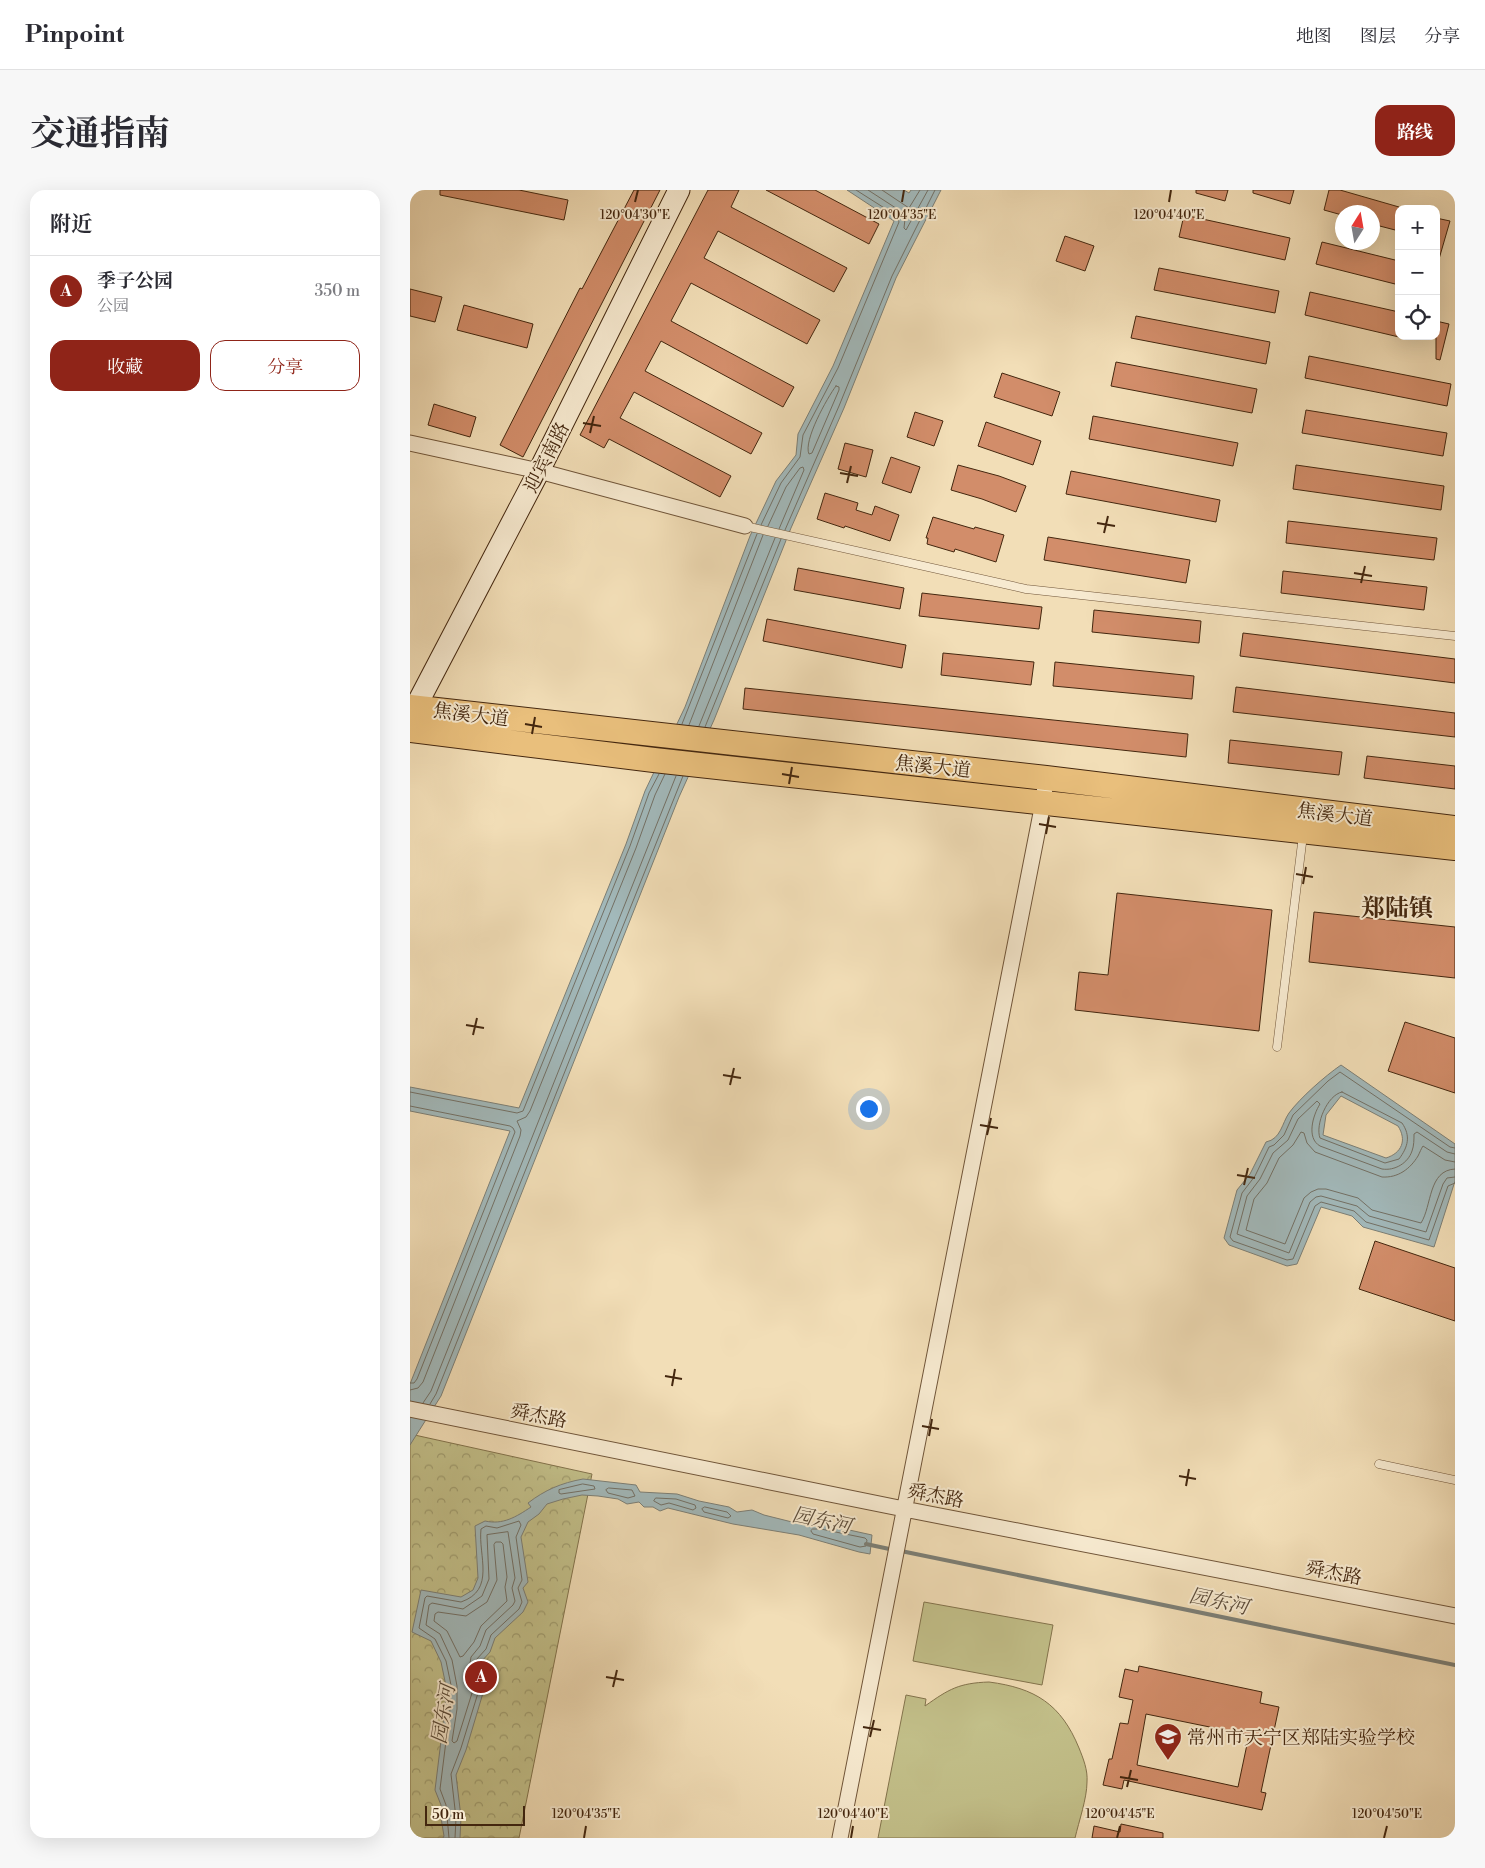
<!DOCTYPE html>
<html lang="zh">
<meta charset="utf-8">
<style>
body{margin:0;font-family:"Libre Bodoni","Noto Serif SC",serif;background:#f7f7f7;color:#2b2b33}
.controls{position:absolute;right:15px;top:15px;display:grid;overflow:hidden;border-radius:10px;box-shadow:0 5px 20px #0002}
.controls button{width:45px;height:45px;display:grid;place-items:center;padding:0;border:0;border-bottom:1px solid #e1e1e2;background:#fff;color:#2b2b33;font:25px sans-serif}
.compass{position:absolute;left:925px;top:15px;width:45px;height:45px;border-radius:50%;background:#fff;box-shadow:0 5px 20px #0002;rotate:11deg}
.scale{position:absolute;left:15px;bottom:12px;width:100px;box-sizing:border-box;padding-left:5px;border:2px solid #44270f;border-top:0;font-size:14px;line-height:18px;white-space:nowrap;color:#44270f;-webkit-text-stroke:4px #f7ead0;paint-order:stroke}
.you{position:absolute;left:458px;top:918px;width:18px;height:18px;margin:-12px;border:4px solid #fff;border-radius:50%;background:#1a73e8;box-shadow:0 0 0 8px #1a73e833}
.badge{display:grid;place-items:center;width:32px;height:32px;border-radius:50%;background:#8f2418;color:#fff;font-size:16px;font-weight:700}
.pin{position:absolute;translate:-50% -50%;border:2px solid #fff;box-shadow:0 1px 5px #0006}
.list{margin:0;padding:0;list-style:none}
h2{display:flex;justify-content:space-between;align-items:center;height:65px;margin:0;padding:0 20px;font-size:21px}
h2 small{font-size:16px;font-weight:400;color:#7c7c81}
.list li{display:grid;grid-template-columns:32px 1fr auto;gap:15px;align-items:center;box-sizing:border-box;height:70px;padding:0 20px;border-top:1px solid #e1e1e2}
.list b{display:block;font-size:19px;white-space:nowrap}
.list p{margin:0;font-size:16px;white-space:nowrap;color:#7c7c81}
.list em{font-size:16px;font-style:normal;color:#7c7c81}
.actions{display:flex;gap:10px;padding:15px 20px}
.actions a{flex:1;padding:11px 0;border:1px solid #8f2418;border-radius:15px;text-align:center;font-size:18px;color:#8f2418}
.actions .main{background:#8f2418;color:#fff}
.icon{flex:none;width:28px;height:28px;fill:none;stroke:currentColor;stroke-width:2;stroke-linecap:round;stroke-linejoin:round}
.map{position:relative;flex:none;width:1045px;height:1648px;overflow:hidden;border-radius:15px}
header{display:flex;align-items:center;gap:30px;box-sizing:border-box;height:70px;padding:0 25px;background:#fff;border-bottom:1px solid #e1e1e2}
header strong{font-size:24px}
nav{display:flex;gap:28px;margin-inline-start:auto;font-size:18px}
.intro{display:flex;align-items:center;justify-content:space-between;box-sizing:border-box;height:120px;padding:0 30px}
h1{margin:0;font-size:35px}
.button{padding:12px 22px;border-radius:15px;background:#8f2418;color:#fff;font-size:18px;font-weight:700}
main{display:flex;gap:30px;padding:0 30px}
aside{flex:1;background:#fff;border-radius:15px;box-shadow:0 5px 20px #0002}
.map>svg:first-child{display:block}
.park{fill:url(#park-crowns);stroke:#83734c}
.garden{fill:#c2bf89;stroke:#83734c}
.water{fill:#a2b9bb;stroke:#7c7f76;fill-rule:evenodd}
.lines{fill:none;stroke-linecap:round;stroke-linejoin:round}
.shore{stroke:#737065;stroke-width:1}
.stream{stroke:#7c7f76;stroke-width:4}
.building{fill:#d28d6a;stroke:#44270f;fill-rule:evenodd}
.lane-casing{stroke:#705539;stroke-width:9}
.street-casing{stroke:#705539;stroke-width:17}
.secondary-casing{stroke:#44270f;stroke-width:23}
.primary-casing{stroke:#44270f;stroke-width:26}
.lane{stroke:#f7ead0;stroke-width:8}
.street{stroke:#f7ead0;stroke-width:15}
.secondary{stroke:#f7ead0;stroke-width:21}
.primary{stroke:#e9bf7c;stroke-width:24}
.ticks{fill:none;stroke:#44270f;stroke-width:2}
.labels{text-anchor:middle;stroke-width:4;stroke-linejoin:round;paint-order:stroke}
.street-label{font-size:19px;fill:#44270f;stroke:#f7ead0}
.poi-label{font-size:19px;fill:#44270f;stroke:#f7ead0;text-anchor:start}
.water-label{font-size:20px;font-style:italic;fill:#5c4c3a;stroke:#f7ead0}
.district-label{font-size:24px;font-weight:bold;fill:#44270f;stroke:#f7ead0}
.ticks-label{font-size:12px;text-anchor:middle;fill:#44270f;stroke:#f7ead0;stroke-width:4;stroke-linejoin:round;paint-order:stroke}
</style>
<header>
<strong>Pinpoint</strong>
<nav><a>地图</a><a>图层</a><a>分享</a></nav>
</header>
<div class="intro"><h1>交通指南</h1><a class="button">路线</a></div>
<main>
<aside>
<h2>附近<small></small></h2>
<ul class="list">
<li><span class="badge">A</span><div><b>季子公园</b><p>公园</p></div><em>350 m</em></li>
</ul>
<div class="actions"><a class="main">收藏</a><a>分享</a></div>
</aside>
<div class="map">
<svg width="1045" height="1648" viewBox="0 0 1045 1648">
<defs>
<pattern id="park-crowns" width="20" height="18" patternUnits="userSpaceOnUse" patternTransform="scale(1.25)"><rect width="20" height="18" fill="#c2bf89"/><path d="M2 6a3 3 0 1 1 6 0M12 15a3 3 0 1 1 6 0" fill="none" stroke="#9f9b6e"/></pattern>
</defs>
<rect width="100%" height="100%" fill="#f2deb7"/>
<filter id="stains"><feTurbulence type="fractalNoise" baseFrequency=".004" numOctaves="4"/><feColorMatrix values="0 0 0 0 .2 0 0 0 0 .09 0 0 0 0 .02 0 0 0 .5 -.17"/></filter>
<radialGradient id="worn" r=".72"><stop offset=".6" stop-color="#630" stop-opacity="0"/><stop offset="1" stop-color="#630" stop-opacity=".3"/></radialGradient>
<path class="park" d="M 0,1244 L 182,1284 L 109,1648 L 0,1648 Z"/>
<path class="garden" d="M 514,1412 L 643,1435 L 632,1495 L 503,1471 Z
M 579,1492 C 625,1498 651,1514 669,1558 C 673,1568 678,1580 677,1592 C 677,1608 669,1631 665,1648 L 468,1648 L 496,1505 L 516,1509 L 515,1516 C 539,1499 549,1493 579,1492 Z"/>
<path class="water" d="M 437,0 L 494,0 L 499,3 L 501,0 L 531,0 L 486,88 L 434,218 L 381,338 L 304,530 L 269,607 L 31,1206 L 0,1255 L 0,1194 L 100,941 L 0,921 L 0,897 L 109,918 L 216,654 L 235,601 L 275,517 L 340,346 L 366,291 L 386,265 L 388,244 L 423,176 L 484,31 Z
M 931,875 L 1045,954 L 1045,991 L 1024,1057 L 953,1037 L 942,1026 L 911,1017 L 887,1074 L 877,1076 L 819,1055 L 814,1048 L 827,1000 L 840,984 L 856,952 C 871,949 872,933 879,923 C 890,908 915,886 931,875 ZM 931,906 L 988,936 C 997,950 992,963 976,968 L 913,945 L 916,925 Z
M 173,1289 L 226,1295 L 230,1302 L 267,1304 L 289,1311 L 319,1317 L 327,1322 L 342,1320 L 354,1325 L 382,1332 L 412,1334 L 462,1345 L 460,1364 L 449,1362 L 389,1345 L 323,1334 L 258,1318 L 250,1321 L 243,1317 L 234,1317 L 229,1312 L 217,1314 L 208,1309 L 188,1306 L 172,1305 L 153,1309 L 137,1314 L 129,1324 L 118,1332 L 111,1347 L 118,1392 L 113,1398 L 118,1412 L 113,1422 L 85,1448 L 80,1462 L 71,1472 L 69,1485 L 73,1503 L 56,1560 L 46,1585 L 51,1627 L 50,1648 L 33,1648 L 34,1646 L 31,1628 L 31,1615 L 25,1600 L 35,1518 L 36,1496 L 31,1472 L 21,1451 L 2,1442 L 11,1400 L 51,1407 L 63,1400 L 68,1388 L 65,1336 L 75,1331 C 93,1335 106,1327 121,1317 L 118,1313 C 135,1300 151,1293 173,1289 Z"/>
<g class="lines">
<path class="shore" d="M 458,0 L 492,22 L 495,29 L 494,38 L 496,40 L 518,0
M 472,0 L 499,18 L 510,0
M 426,196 L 429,197 L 429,200 L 402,263 L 399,264 C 393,251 417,208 426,196 Z
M 351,335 L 371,293 L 390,267 L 393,245 L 428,178 L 489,32 L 487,26 L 446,0
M 358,336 L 376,297 L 390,278 L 393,277 L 394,280 L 369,339
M 375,340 L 429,216 L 482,86 L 525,0
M 272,534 L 347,344
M 279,535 L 353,345
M 289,536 L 365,348
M 295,537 L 371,349
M 0,902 L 107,923 L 113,921 L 220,656 L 239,603 L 249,584
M 932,902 L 992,933 C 1001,946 998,957 989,969 L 975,973 L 910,948 C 905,935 917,905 932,902 Z
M 0,916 L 100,936 L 103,938 L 105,942 L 7,1189 L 4,1193 L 0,1193
M 1045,958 L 1040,957 L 930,882 L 918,891 L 883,925 L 874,945 L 864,955 L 859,957 L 845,986 L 832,1003 L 820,1047 L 823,1051 L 877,1070 L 883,1069 L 905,1016 L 911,1012 L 944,1021 L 956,1032 L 1019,1050 L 1038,996 L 1045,993
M 1045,964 L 1037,962 L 1007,942 L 1004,944 C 1004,949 1004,956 1002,961 C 998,973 985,981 972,979 L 910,956 C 896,948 903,925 910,914 L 907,911 L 888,929 L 878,950 L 863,963 L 850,989 L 837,1006 L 827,1044 L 879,1063 L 900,1012 L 906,1007 L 911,1006 L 947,1016 L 959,1026 L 1016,1042 L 1033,994 L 1037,988 L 1045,987
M 1045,972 L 1035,970 L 1013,956 C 1011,959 1010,962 1008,966 C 1000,979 988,988 972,987 L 905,962 L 897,953 L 894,943 L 891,942 L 883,955 L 869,968 L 857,993 L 844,1009 L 836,1040 L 875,1054 L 894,1008 L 901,1002 L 908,999 L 916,999 L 948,1008 L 962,1020 L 1011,1033 C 1022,1016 1018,980 1045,979
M 0,1200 L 8,1198 L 13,1192 L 110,946 L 111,940 L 107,931 L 116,927 L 120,921 L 226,658 L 245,605 L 255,584
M 13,1213 L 21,1201 L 266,586
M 20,1214 L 26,1204 L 273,586
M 173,1294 L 184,1296 L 185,1299 L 151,1304 L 149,1303 L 149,1300 Z
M 199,1298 L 222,1300 L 225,1306 L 218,1308 L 198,1303 L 196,1300 Z
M 246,1308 L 266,1309 L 285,1315 L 286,1318 L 283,1320 L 259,1313 L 251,1315 L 244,1311 Z
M 295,1317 L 317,1322 L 321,1326 L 318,1328 L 294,1322 L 292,1319 Z
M 403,1339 L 411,1339 L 455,1348 L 457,1350 L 456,1356 L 450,1357 L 403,1344 L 401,1341 Z
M 98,1342 L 105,1388 L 102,1398 L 105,1411 L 103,1415 L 76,1440 L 70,1456 L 61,1467 L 58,1486 L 62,1503 L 47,1551 L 44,1553 L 42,1551 L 47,1519 L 47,1496 L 42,1470 L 30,1444 L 16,1435 L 19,1415 L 22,1413 L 53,1419 L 72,1406 L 79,1389 L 77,1345 Z
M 86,1352 L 91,1352 L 93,1354 L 97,1387 L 95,1397 L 97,1411 L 71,1436 L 64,1452 L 53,1466 L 50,1467 L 37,1441 L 24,1431 L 25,1424 L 28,1422 L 56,1426 L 77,1412 L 87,1390 L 84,1355 Z
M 39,1648 L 36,1615 L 30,1599 L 40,1519 L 41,1495 L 36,1471 L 25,1449 L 9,1438 L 15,1408 L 17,1406 L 51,1412 C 86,1400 68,1366 71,1339 L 76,1336 L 87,1338 L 109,1331 L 111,1335 L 106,1347 L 112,1390 L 108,1398 L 112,1412 L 109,1419 L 81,1445 L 76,1459 L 66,1470 L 64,1485 L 68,1503 L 51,1558 L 41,1584 L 46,1628 L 45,1648"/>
<path class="stream" d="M 456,1354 L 484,1360
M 491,1361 L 1045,1475"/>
</g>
<path class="building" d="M 30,0 L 109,0 L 158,10 L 154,30 L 30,5 Z
M 224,0 L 250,0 L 113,267 L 90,255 L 170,98 L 172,99 Z
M 298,0 L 329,0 L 321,17 L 437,78 L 424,102 L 308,41 L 294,68 L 410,130 L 397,154 L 281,93 L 261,131 L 384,197 L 373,217 L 251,151 L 235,181 L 352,243 L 341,264 L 224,202 L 210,228 L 321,286 L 310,307 L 199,249 L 194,258 L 170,245 Z
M 356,0 L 405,0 L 469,34 L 459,54 Z
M 786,0 L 818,0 L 815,11 L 786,3 Z
M 843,0 L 884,0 L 880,14 L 843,3 Z
M 919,0 L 930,0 L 989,17 L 989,41 L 962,34 L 962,22 L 932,22 L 932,25 L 914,20 Z
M 774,25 L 880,48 L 875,70 L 769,47 Z
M 1026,28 L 1040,31 L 1029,69 L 1026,68 Z
M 655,46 L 684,56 L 675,81 L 646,71 Z
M 912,52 L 989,71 L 989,95 L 906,74 Z
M 749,78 L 869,101 L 865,123 L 744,100 Z
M 0,99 L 32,107 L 25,132 L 0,126 Z
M 900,102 L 989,122 L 989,147 L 895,125 Z
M 54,115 L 123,134 L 117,158 L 47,140 Z
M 726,126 L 860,152 L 856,174 L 721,148 Z
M 1026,131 L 1039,134 L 1030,170 L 1026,169 Z
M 899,166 L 1041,194 L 1037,216 L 895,188 Z
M 706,172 L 847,199 L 842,223 L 701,196 Z
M 592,183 L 650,202 L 642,226 L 584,207 Z
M 24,214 L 66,227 L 60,247 L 18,235 Z
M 896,220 L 1037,243 L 1033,266 L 892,243 Z
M 505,222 L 533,231 L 524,256 L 497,247 Z
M 683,226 L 828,253 L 823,276 L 679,249 Z
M 576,232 L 631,251 L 623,275 L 568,256 Z
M 435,253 L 463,260 L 456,287 L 428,279 Z
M 481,267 L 510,277 L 501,303 L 472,293 Z
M 548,275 L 589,286 L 616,296 L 606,322 L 572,309 L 541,300 Z
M 886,275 L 1034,296 L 1031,320 L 883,299 Z
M 661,281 L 810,310 L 806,332 L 656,304 Z
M 415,303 L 448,313 L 446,320 L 462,325 L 465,316 L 489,325 L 480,351 L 435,336 L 434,338 L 407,329 Z
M 523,327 L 564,339 L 565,337 L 594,345 L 586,372 L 545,359 L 544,362 L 517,354 L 518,348 L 516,348 Z
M 878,331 L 1027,348 L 1024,370 L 876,353 Z
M 638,347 L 780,370 L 776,393 L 634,370 Z
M 388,378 L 494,398 L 490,419 L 384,400 Z
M 873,381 L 1017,397 L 1014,420 L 871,403 Z
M 512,403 L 632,417 L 629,439 L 509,426 Z
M 684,420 L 791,431 L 789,453 L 682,442 Z
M 357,429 L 496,455 L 492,478 L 353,451 Z
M 833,443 L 1045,469 L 1045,493 L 830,466 Z
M 533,463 L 624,472 L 621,495 L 531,485 Z
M 645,472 L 784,486 L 782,509 L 643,496 Z
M 826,497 L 1045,523 L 1045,547 L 823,522 Z
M 335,498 L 778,544 L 776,567 L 333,519 Z
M 820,550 L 932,562 L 929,585 L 818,573 Z
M 957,566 L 1045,576 L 1045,599 L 954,588 Z
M 707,703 L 862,720 L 849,841 L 665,820 L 669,782 L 698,785 Z
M 904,722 L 1045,737 L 1045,788 L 899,772 Z
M 995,832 L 1045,848 L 1045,903 L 978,881 Z
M 965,1051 L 1045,1078 L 1045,1131 L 949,1099 Z
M 729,1476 L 852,1502 L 850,1513 L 869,1517 L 851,1602 L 856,1603 L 852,1620 L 714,1590 L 712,1599 L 693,1595 L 699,1569 L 702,1569 L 710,1533 L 718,1534 L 723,1510 L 709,1507 L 715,1479 L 728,1482 ZM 736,1524 L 839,1545 L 828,1597 L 727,1575 Z
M 711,1634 L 753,1643 L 753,1648 L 682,1648 L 684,1636 L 710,1642 Z"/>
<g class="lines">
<defs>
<path id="lane" d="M 335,336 L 616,399 L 1045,446
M 867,857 L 893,645
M 969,1274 L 1045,1290"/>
<path id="street" d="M 0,253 L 129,281 L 335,336
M 0,1219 L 494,1319 L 1045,1426
M 430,1648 L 633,613 L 636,588"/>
<path id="secondary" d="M 0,531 L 5,518 L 129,281 L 269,0"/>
<path id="primary" d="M 0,517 L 636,588 L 1045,638
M 0,540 L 244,570 L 1045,658"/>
</defs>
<use href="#lane" class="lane-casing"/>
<use href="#street" class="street-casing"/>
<use href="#secondary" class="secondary-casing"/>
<use href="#primary" class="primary-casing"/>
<use href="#lane" class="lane"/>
<use href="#street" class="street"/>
<use href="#secondary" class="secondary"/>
<use href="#primary" class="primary"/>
</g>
<path class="ticks" d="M 225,12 L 228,0M 492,12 L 494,0M 759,12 L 761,0M 173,233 L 191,236M 180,243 L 184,226M 430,283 L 448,286M 437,293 L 441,276M 687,333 L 705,336M 694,343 L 698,326M 944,383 L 962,386M 951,393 L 955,376M 115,534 L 132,537M 122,544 L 125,527M 372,584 L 389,587M 379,594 L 382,577M 629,634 L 646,637M 636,644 L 639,627M 886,684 L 903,687M 893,694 L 896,677M 56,835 L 74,838M 63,845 L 67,828M 313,885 L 331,888M 320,895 L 324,878M 570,935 L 588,938M 577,945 L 581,928M 827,985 L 845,988M 834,995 L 838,978M 255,1186 L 272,1189M 262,1196 L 265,1179M 512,1236 L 529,1239M 519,1246 L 522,1229M 769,1286 L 786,1289M 776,1296 L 779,1279M 196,1487 L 214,1490M 203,1497 L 207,1480M 453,1537 L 471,1540M 460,1547 L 464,1530M 710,1587 L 728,1590M 717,1597 L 721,1580M 174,1648 L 176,1636M 441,1648 L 443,1636M 707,1648 L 710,1636M 974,1648 L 977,1636"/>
<defs>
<symbol id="school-pin" viewBox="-11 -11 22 30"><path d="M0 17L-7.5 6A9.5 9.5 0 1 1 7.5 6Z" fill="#8f2418" stroke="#f7ead0"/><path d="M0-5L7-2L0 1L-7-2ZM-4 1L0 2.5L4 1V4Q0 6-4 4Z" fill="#fff"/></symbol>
</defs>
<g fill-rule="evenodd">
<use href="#school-pin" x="742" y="1531" width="32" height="43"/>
</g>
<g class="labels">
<g class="street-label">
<text transform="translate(136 267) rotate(-63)" y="7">迎宾南路</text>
<text transform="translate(61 524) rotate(7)" y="7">焦溪大道</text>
<text transform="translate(523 576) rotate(6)" y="7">焦溪大道</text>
<text transform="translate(925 624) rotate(7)" y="7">焦溪大道</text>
<text transform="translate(129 1225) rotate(11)" y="7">舜杰路</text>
<text transform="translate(526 1305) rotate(11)" y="7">舜杰路</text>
<text transform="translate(924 1382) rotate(11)" y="7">舜杰路</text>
</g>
<g class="poi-label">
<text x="777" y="1554">常州市天宁区郑陆实验学校</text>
</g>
<g class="water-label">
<text transform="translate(412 1330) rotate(12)" y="7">园东河</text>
<text transform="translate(809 1411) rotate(12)" y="7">园东河</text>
<text transform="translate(33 1524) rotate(-81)" y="7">园东河</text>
</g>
<g class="district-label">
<text x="987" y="726">郑陆镇</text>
</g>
</g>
<g class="ticks-label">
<text x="225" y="29">120°04'30"E</text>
<text x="492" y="29">120°04'35"E</text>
<text x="759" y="29">120°04'40"E</text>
<text x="176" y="1628">120°04'35"E</text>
<text x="443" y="1628">120°04'40"E</text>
<text x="710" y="1628">120°04'45"E</text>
<text x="977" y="1628">120°04'50"E</text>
</g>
<rect width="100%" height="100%" filter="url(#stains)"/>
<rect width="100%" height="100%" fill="url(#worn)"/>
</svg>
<div class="controls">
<button>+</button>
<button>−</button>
<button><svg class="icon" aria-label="locate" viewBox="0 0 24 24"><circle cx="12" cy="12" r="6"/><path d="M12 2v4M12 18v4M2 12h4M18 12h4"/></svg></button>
</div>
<svg class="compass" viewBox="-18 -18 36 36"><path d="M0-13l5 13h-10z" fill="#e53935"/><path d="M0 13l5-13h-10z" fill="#7c7c81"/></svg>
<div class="scale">50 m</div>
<div class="you"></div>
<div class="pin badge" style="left:71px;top:1487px">A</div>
</div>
</main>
